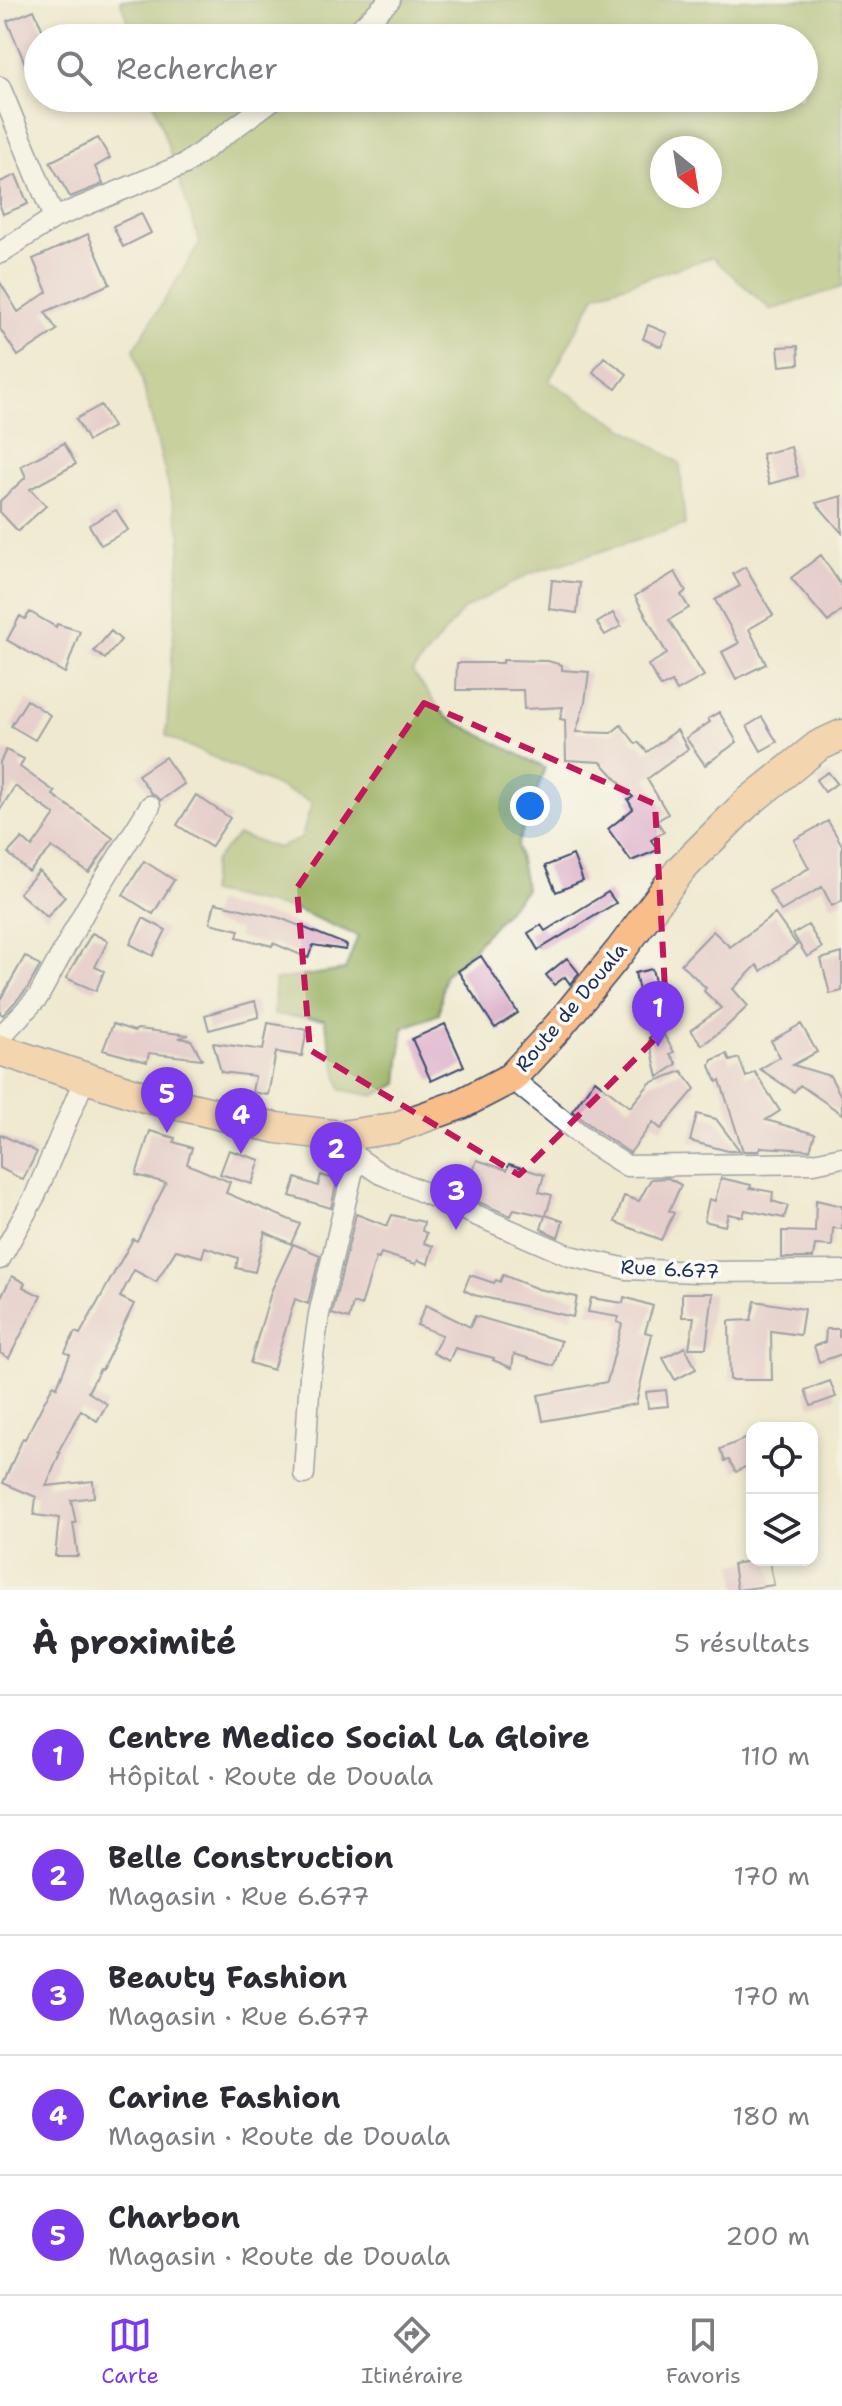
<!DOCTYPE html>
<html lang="fr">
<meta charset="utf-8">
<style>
body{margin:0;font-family:"Shantell Sans",sans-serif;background:#f2f2f3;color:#2b2b33}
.controls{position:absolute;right:24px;bottom:24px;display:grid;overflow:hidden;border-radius:16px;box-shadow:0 4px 12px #0003}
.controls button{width:72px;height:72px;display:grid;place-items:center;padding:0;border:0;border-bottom:2px solid #e1e1e2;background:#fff;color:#2b2b33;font:40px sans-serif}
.compass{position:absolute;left:650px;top:136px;width:72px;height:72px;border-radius:50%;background:#fff;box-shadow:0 4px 12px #0003;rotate:150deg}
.you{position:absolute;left:530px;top:806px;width:28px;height:28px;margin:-20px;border:6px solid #fff;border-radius:50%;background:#1a73e8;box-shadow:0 0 0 12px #1a73e833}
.badge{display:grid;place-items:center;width:52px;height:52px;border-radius:50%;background:#7c3aed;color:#fff;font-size:26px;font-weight:700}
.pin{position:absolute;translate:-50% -66px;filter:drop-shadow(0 2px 4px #0008)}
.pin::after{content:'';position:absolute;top:42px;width:28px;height:24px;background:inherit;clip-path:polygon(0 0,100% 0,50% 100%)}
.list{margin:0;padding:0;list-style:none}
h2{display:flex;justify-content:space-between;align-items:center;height:104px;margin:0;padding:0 32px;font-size:34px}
h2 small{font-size:26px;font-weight:400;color:#7c7c81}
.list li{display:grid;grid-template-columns:52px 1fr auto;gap:24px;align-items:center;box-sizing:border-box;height:120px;padding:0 32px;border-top:2px solid #e1e1e2}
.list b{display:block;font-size:30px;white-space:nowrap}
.list p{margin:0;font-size:26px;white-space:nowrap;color:#7c7c81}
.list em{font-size:26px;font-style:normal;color:#7c7c81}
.icon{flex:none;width:44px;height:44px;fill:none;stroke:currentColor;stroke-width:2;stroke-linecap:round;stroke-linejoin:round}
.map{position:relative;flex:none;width:842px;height:1590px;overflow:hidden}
.search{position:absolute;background:#fff;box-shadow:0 4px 12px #0003;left:24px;right:24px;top:24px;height:88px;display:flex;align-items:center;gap:20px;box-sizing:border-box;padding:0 28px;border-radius:44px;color:#7c7c81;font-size:30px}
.sheet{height:704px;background:#fff}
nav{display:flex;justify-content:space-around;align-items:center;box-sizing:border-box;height:112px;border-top:2px solid #e1e1e2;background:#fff;font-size:22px;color:#7c7c81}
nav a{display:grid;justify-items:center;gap:4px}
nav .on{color:#7c3aed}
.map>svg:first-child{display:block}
.forest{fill:#99b162;stroke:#5a7060;stroke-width:2;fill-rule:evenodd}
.building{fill:#dcaec8}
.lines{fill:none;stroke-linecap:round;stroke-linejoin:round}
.minor-casing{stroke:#3b4b6f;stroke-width:23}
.highway-casing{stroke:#3b4b6f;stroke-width:33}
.minor{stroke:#fff;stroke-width:20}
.highway{stroke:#f8bd89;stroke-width:30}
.marked{fill:none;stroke:#c2185b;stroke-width:6;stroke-dasharray:16 10;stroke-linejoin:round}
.labels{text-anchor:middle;stroke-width:7;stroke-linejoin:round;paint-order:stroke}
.street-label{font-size:20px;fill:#1b2f5e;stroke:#fdfcf7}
</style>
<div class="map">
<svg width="842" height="1590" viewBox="0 0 842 1590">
<rect width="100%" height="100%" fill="#fdfcf7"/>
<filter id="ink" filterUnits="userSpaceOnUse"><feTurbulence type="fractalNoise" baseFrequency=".0125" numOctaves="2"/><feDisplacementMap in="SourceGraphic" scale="16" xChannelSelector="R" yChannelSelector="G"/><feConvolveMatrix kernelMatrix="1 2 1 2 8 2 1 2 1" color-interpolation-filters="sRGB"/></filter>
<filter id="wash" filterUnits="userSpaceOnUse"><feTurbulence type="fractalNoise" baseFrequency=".006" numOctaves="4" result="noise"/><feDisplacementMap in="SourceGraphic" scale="32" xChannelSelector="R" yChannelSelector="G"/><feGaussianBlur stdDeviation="1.8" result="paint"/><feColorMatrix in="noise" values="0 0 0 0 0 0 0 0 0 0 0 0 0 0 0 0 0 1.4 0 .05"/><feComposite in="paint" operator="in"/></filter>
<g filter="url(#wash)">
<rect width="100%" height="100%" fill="#efe9cf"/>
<path class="forest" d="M 120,0 L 842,0 L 842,287 L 771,310 L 712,257 L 596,294 L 549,381 L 680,463 L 685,525 L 529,574 L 464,609 L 412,672 L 446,717 L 545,768 L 517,846 L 526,889 L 470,952 L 444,976 L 439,1014 L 403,1028 L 398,1084 L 374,1096 L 341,1090 L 324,1019 L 274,1015 L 275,980 L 345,970 L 358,936 L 297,910 L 209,892 L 214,861 L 238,835 L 278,848 L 301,839 L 312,802 L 166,736 L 181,536 L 134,349 L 200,243 L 152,98 L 804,98 L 804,38 L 133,38 ZM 662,148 L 710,148 L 710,196 L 662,196 Z"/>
<g id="blocks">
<path class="building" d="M 34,10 L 46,38 L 38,38 L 38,64 L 27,68 L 7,21 Z
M 98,138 L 110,158 L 95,167 L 103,184 L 70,197 L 50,162 Z
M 16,175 L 28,204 L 3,214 L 0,206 L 0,182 Z
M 141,213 L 151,233 L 123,247 L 113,226 Z
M 88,234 L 110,284 L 45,312 L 57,330 L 18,356 L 0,329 L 0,282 L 18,312 L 47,292 L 33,259 Z
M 648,325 L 667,333 L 661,347 L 643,339 Z
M 798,346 L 799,364 L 780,366 L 778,347 Z
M 604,357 L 627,374 L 616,389 L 593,372 Z
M 101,405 L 113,427 L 88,441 L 76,419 Z
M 64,443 L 76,464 L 30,489 L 46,506 L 18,531 L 0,512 L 0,501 L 26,477 L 21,466 Z
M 791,447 L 798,476 L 769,484 L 762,454 Z
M 842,496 L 842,533 L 816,503 Z
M 116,510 L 128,530 L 101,545 L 89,525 Z
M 821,555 L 842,587 L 842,610 L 828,622 L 791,578 Z
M 745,567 L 773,615 L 749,629 L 766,664 L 736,679 L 722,652 L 739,643 L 715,600 L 740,586 L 733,574 Z
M 675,572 L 686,591 L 681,595 L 689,608 L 669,620 L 704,676 L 677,691 L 672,682 L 661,687 L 648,665 L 667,654 L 635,596 Z
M 552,580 L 580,583 L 577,613 L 549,609 Z
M 30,612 L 56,627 L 57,624 L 80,631 L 65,673 L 7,640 L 20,616 L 25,619 Z
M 613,613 L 621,626 L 605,635 L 597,623 Z
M 111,631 L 121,640 L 105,659 L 94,651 Z
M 503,660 L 548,661 L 562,665 L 562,670 L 589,672 L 585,702 L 576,732 L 611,733 L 621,725 L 636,744 L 638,742 L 647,752 L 677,730 L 688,749 L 647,779 L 668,814 L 657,821 L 664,832 L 651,840 L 658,850 L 631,861 L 608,829 L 633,809 L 628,800 L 633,797 L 601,762 L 566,760 L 565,720 L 560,719 L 563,707 L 524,709 L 523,690 L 456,690 L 457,663 L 503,663 Z
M 27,700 L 50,715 L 35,740 L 11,726 Z
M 719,712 L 737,742 L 705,765 L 686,738 L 710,722 L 708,719 Z
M 762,717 L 777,742 L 761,751 L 747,726 Z
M 6,750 L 24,759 L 20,767 L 55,792 L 53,795 L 113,838 L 89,873 L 52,847 L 29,872 L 8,853 L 22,838 L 32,847 L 55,815 L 15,786 L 0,810 L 0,762 Z
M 165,757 L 184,784 L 161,800 L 151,793 L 138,775 Z
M 828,772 L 837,783 L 825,792 L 816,780 Z
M 196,795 L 230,818 L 211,847 L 177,825 Z
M 828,821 L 842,845 L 842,901 L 832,906 L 822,887 L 781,911 L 769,891 L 809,868 L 794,840 Z
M 573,855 L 583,881 L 556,892 L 545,866 Z
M 144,861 L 174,880 L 153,914 L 123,895 Z
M 39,871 L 65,897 L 47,917 L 19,893 Z
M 608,892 L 616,903 L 538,950 L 528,933 L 541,925 L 545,931 Z
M 215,903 L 280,918 L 347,945 L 346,950 L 313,945 L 308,958 L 273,943 L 272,946 L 237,937 L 239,930 L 210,923 Z
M 775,914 L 797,945 L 761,971 L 757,965 L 733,989 L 748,1006 L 725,1028 L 702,1045 L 691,1030 L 721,1008 L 704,991 L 706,988 L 681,964 L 713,931 L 730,947 Z
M 143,918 L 166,930 L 153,956 L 130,944 Z
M 808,925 L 822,948 L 807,957 L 793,934 Z
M 92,933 L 108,941 L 95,967 L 104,971 L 96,991 L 66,978 Z
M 842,953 L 842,991 L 830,994 L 821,959 Z
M 25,956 L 40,966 L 27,989 L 3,1015 L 0,1013 L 0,1000 Z
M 481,956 L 518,1013 L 495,1028 L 458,971 Z
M 567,958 L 579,973 L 570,984 L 565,977 L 554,985 L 546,975 Z
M 652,969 L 656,986 L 639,991 L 635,973 Z
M 255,1001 L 259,1017 L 209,1030 L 205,1015 Z
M 268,1023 L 307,1030 L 302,1056 L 276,1052 L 268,1095 L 252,1092 L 255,1076 L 221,1072 L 213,1043 L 263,1050 Z
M 113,1024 L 134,1031 L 138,1029 L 189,1035 L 179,1038 L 191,1040 L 202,1059 L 149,1053 L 147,1062 L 103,1050 Z
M 445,1024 L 464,1066 L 431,1081 L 412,1039 Z
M 801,1024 L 817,1052 L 793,1065 L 830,1076 L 842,1098 L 842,1114 L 800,1085 L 794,1092 L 760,1069 L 780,1057 L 771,1041 Z
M 661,1030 L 674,1052 L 670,1054 L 677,1064 L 658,1077 L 649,1038 Z
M 727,1054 L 730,1061 L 739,1058 L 746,1077 L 755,1072 L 780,1111 L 766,1120 L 815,1134 L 810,1150 L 761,1147 L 759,1151 L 743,1151 L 720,1080 L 717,1082 L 710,1066 L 712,1060 Z
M 682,1071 L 695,1089 L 661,1129 L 653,1122 L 630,1153 L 600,1133 L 572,1111 L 595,1080 L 630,1107 L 650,1083 Z
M 697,1114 L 716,1119 L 740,1151 L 728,1151 L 690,1141 Z
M 150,1131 L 175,1138 L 174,1142 L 192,1148 L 187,1164 L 230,1182 L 226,1193 L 300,1224 L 291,1244 L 265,1232 L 255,1272 L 236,1268 L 238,1258 L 205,1247 L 202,1257 L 176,1250 L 156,1282 L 134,1270 L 120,1297 L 134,1304 L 102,1370 L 100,1369 L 88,1392 L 107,1404 L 97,1421 L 81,1410 L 58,1452 L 60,1453 L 46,1486 L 93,1481 L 94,1497 L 71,1500 L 76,1523 L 73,1523 L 78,1556 L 55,1556 L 59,1518 L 34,1515 L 36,1497 L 3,1483 L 23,1438 L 25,1439 L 53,1385 L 57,1387 L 70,1355 L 65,1352 L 75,1332 L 80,1334 L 133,1239 L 137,1241 L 166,1183 L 136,1175 Z
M 0,1134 L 37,1152 L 23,1180 L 0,1168 Z
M 229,1150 L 260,1160 L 252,1184 L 220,1174 Z
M 477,1160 L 507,1170 L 509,1164 L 544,1175 L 539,1192 L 552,1195 L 546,1215 L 563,1221 L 558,1237 L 541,1229 L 545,1216 L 514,1209 L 511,1216 L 441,1186 L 446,1168 L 471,1176 Z
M 321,1175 L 337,1180 L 331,1208 L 290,1196 L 296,1178 L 318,1186 Z
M 668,1178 L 681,1185 L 669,1211 L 674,1213 L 661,1240 L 615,1222 L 624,1196 L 639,1201 L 651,1179 Z
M 721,1178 L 751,1185 L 750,1188 L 773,1192 L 772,1201 L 788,1206 L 784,1218 L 745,1210 L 743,1217 L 728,1214 L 725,1226 L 704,1221 L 709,1199 L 715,1201 Z
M 816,1200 L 842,1206 L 842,1229 L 833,1228 L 832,1246 L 815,1245 L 813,1258 L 782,1258 L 782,1231 L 815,1232 Z
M 356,1214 L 387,1226 L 392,1215 L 424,1222 L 422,1231 L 427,1233 L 424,1243 L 433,1246 L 428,1264 L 418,1260 L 416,1264 L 381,1253 L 379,1259 L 376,1258 L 361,1306 L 353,1303 L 349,1319 L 332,1314 Z
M 293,1244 L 320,1255 L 308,1304 L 295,1299 L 273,1370 L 250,1363 L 272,1289 Z
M 470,1275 L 494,1283 L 496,1280 L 500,1282 L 503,1275 L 538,1289 L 577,1297 L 573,1317 L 474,1295 L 464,1290 Z
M 12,1276 L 25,1283 L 23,1287 L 41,1296 L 9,1358 L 0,1353 L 0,1299 Z
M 682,1293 L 713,1293 L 706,1348 L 689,1348 L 694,1317 L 682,1317 Z
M 624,1297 L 653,1306 L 645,1332 L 652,1334 L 636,1404 L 543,1421 L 538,1395 L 607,1382 L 622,1324 L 617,1322 L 619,1317 L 588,1312 L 591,1298 L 623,1303 Z
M 755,1301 L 804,1309 L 800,1335 L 771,1331 L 772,1380 L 730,1380 L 729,1321 L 751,1320 Z
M 426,1305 L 470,1327 L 475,1316 L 561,1341 L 554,1366 L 514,1354 L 512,1368 L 493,1360 L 494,1358 L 455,1348 L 449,1361 L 433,1353 L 442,1335 L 417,1325 Z
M 826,1329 L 839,1329 L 839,1337 L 842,1336 L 842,1354 L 819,1362 L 814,1346 L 825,1342 Z
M 685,1347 L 696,1369 L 675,1380 L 663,1358 Z
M 830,1381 L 836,1397 L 811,1406 L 805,1390 Z
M 666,1390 L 668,1406 L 648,1408 L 646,1392 Z
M 752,1436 L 752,1463 L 736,1472 L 729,1460 L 725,1461 L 720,1449 Z
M 755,1560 L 769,1560 L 774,1585 L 737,1590 L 733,1564 Z"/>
</g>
</g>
<g filter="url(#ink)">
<use href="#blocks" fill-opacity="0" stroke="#3b4b6f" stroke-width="2"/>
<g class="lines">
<defs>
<path id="minor" d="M 350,38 L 390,0
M 0,87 L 54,218
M 0,253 L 54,218 L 185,164 L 275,98
M 0,1037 L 38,997 L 87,907 L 150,806
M 511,1078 L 592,1144 L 627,1166 L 814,1163 L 842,1157
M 341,1136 L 356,1157 L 379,1173 L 570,1256 L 627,1269 L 696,1272 L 842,1271
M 0,1259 L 35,1196 L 85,1078
M 304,1474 L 310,1376 L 319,1314 L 356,1157"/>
<path id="highway" d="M 0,1050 L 145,1097 L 277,1128 L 341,1136 L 394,1128 L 461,1104 L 511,1078 L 558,1027 L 620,951 L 681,869 L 746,804 L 818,746 L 842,735"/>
</defs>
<use href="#minor" class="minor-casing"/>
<use href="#highway" class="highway-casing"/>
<use href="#minor" class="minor"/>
<use href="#highway" class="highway"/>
</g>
</g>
<path d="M0 0H842V1590H0ZM 424,703 L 655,804 L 667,1027 L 519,1175 L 310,1050 L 297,888 Z" fill="#efe9cf" fill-opacity=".55" fill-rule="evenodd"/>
<path class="marked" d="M 424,703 L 655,804 L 667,1027 L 519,1175 L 310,1050 L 297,888 Z"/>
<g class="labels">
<g class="street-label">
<text transform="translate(571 1007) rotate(-50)" y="7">Route de Douala</text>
<text transform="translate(670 1269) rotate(3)" y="7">Rue 6.677</text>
</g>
</g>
</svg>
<div class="controls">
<button><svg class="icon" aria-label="locate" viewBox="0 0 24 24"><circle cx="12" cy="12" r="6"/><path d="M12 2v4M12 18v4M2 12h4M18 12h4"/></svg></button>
<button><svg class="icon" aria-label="layers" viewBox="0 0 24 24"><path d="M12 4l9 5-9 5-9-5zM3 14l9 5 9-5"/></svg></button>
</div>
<svg class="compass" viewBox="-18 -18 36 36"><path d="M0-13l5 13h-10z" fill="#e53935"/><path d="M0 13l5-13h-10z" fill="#7c7c81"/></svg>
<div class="you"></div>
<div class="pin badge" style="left:658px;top:1047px">1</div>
<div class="pin badge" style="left:336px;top:1188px">2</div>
<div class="pin badge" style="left:456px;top:1230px">3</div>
<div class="pin badge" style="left:241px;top:1154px">4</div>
<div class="pin badge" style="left:167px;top:1133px">5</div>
<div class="search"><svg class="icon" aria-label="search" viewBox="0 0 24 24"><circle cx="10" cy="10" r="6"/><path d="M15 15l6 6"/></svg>Rechercher</div>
</div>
<section class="sheet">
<h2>À proximité<small>5 résultats</small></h2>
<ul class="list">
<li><span class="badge">1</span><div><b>Centre Medico Social La Gloire</b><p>Hôpital · Route de Douala</p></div><em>110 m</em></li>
<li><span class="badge">2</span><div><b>Belle Construction</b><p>Magasin · Rue 6.677</p></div><em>170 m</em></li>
<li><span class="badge">3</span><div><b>Beauty Fashion</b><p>Magasin · Rue 6.677</p></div><em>170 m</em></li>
<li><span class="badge">4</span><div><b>Carine Fashion</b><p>Magasin · Route de Douala</p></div><em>180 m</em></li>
<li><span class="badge">5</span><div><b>Charbon</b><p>Magasin · Route de Douala</p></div><em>200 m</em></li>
</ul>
</section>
<nav>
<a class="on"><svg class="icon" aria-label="map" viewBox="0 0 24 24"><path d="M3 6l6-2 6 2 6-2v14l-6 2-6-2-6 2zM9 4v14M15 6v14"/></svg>Carte</a>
<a><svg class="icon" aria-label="directions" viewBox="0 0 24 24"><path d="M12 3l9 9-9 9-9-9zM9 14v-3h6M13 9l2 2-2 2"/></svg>Itinéraire</a>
<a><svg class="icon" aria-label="saved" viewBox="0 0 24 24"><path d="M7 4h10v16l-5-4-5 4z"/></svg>Favoris</a>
</nav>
